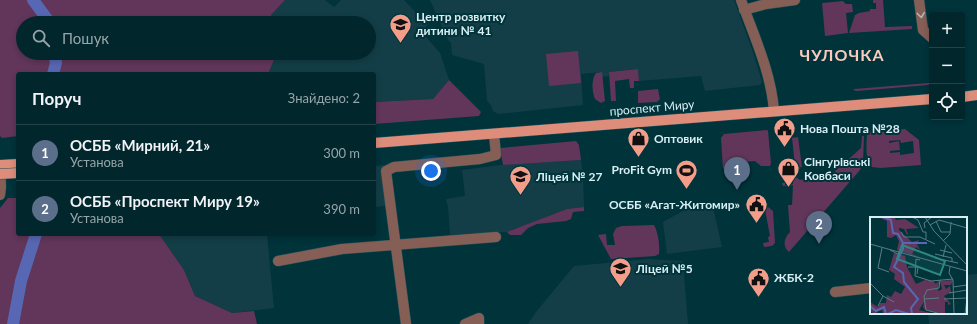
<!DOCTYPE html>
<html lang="uk">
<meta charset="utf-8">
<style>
body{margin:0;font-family:Lato,sans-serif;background:#0f3238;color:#f1f3f6}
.controls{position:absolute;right:12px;top:12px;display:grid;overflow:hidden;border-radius:4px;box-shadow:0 2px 6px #0003}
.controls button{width:36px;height:36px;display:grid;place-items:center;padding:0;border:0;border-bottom:1px solid #234348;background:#01262c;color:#f1f3f6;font:20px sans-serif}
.you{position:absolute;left:431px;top:171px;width:14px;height:14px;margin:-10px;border:3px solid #fff;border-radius:50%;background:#1a73e8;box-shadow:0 0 0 6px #1a73e833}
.badge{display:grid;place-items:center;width:26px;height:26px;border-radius:50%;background:#2563eb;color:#fff;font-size:13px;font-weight:700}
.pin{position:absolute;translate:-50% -33px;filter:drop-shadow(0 1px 2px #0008)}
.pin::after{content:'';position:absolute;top:21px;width:14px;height:12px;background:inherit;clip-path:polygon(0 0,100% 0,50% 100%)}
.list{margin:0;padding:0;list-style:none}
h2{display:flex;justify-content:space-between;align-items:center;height:52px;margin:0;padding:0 16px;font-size:17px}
h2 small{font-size:13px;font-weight:400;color:#96a5a9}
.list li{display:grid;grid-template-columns:26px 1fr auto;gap:12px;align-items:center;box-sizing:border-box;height:56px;padding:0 16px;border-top:1px solid #234348}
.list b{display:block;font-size:15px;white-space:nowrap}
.list p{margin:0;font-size:13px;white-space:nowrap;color:#96a5a9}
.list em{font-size:13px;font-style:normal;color:#96a5a9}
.icon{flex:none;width:22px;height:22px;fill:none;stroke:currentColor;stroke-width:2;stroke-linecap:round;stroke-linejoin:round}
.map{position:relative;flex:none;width:977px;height:324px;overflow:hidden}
.search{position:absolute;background:#01262c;box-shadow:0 2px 6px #0003;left:16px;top:16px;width:360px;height:44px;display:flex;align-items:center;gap:10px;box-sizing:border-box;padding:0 14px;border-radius:22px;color:#96a5a9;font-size:15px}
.panel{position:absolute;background:#01262c;box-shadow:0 2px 6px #0003;left:16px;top:72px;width:360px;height:164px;border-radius:4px}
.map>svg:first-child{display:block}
.built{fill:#133e47}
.green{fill:#61365a;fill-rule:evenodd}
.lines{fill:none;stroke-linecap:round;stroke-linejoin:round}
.river{stroke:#5867b3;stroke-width:12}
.minor-casing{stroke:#235158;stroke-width:11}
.major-casing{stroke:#235158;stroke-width:11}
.minor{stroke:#855e55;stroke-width:10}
.major{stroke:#de8d7b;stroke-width:10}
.major-bridge-casing{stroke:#235158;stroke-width:11;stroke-linecap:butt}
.major-bridge{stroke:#de8d7b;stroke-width:10}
.oneway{stroke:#b6b4b4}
.labels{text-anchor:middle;stroke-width:4;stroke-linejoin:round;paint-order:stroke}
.poi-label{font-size:12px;font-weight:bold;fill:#d7eef3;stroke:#01333b;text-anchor:start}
.street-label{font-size:12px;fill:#d7eef3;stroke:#01333b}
.district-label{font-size:16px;font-weight:bold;letter-spacing:1px;fill:#fdcabe;stroke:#01333b}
.inset-river{fill:none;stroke:#5867b3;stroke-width:2}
.inset-road{fill:none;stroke:#577e85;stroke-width:1}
.view{fill:#2d8882;fill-opacity:0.15;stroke:#2d8882;stroke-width:2}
.inset-edge{fill:none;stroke:#d7eef3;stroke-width:2}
</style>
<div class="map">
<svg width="977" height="324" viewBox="0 0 977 324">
<rect width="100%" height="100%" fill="#01333b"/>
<path class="built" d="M 285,0 L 325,0 L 334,7 L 341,0 L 404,0 L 428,25 L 421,30 L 421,31 L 440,53 L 449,80 L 433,99 L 374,102 L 374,74 L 268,74 L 277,53 L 369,53 L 369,23 L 279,23 L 271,15 Z
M 430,0 L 734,0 L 753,52 L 762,82 L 760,85 L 705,91 L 701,76 L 639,81 L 638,69 L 609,72 L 609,76 L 602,77 L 602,72 L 581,74 L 583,105 L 498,114 L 493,111 L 491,105 L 487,101 L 484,64 L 452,55 L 451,43 L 448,40 Z
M 581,160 L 583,175 L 584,207 L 567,209 L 507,232 L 450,235 L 448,206 L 447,204 L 446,199 L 465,196 L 462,170 L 500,165 Z
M 384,165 L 391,205 L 374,207 L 374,166 Z
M 707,203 L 712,203 L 722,247 L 667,254 L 663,222 L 688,208 Z
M 159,234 L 267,234 L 274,308 L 232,313 L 195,296 L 184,270 Z
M 649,259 L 683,261 L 688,324 L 528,324 L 536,312 L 574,266 Z
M 977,274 L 977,324 L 929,324 L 928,313 L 966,313 L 966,275 Z"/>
<path class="green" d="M 0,0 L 285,0 L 271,15 L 279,23 L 23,23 L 23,53 L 277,53 L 268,74 L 18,74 L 18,136 L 2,138 L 0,136 Z
M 873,0 L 883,0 L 885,27 L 912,26 L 912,29 L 849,33 L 855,15 L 859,13 L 870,11 L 870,9 L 876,9 L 876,3 L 873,3 Z
M 843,1 L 846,4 L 852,4 L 853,12 L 846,13 L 848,33 L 825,36 L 822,3 Z
M 578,51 L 581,83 L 549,86 L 546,54 Z
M 638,69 L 639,81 L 634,81 L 634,88 L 630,88 L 629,79 L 615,81 L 616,101 L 611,101 L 609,72 Z
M 602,72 L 605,101 L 601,103 L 595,99 C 592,92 591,80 596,73 Z
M 449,80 L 481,112 L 479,116 L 374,124 L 374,102 L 433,99 Z
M 929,83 L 931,84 L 928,85 L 857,91 L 853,90 L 854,89 Z
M 658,89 L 660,99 L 657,102 L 638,103 L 638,91 Z
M 905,129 L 919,140 L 921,165 L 880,168 L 872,167 C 864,158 867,142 867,132 ZM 900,140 L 901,143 L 913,141 L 914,153 L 900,155 L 900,152 L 890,153 L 890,151 L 900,150 L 899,141 L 889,143 L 889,141 Z
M 767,130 L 768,131 L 771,163 L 770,166 L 761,166 L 755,161 L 731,163 L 726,168 L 723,169 L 721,138 L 724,134 Z
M 862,136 L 864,136 L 863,163 L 860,170 L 789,252 C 782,246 784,238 790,232 L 788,205 L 792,205 L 793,185 L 783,186 L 782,183 L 785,183 L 785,185 L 793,184 L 793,177 L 785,177 L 785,180 L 782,180 L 782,176 L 793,175 L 800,180 L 833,173 L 861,148 Z
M 798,137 L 802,167 L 797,168 L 795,165 L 792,138 Z
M 576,141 L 579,145 L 581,160 L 503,165 L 500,149 L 501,148 Z
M 8,198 L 18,198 L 18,234 L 159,234 L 184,270 L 195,296 L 232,313 L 254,311 L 257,324 L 0,324 L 0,208 Z
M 584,207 L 584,211 L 573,212 L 571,219 L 566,221 L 537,224 L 528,228 L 521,235 L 510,235 L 507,232 L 567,209 Z
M 768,207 L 773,211 L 775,243 L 772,246 L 764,247 L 763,243 L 769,242 L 768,237 L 770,236 L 765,210 L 749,211 L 749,209 Z
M 654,225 C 658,232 660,245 659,254 L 655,256 L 611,259 L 598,235 L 606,234 L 607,245 L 615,245 L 613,234 L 616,228 L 622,226 Z"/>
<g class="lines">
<path class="river" d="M 33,0 L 47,19 L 48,23
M 53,74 L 56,63 L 54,53
M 13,324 L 21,281 L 36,234"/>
<defs>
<path id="minor" d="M 741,0 C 754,36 771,72 774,111
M 919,0 L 923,30 L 932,38
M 744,10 L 766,4 L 795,0
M 494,134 L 496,155
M 0,167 L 1,187 L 0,195
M 278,261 L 342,249 L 496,237
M 835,292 L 871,288
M 406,324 L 386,171 L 394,167 L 480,159 L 496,155
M 465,324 L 479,318 L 479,324"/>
<path id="major" d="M 962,97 L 977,95
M 374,143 L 932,99
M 0,165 L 18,164"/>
</defs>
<use href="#minor" class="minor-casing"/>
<use href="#major" class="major-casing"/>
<use href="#minor" class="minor"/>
<use href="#major" class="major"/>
<defs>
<path id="major-bridge" d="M 0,174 L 18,173"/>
</defs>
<use href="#major-bridge" class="major-bridge-casing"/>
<use href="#major-bridge" class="major-bridge"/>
</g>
<defs><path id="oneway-chevron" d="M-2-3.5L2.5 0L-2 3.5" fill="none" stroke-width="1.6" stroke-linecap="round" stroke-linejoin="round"/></defs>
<use class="oneway" href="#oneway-chevron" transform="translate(921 15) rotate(83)"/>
<defs>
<symbol id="school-pin" viewBox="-11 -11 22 30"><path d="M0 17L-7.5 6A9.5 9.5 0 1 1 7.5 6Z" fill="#f49e8a" stroke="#01333b"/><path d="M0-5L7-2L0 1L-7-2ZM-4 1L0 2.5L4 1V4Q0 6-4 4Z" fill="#111"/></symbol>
<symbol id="civic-pin" viewBox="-11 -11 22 30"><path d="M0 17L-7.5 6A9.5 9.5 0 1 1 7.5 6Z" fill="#f49e8a" stroke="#01333b"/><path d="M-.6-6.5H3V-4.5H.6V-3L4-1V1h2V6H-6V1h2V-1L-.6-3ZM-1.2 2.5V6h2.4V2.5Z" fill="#111"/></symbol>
<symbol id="shop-pin" viewBox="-11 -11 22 30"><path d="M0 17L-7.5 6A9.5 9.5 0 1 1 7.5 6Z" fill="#f49e8a" stroke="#01333b"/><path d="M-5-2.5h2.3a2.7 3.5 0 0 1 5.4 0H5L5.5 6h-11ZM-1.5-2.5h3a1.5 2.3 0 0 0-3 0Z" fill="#111"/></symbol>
<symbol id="stadium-pin" viewBox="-11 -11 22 30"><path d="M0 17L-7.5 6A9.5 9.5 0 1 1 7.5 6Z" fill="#f49e8a" stroke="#01333b"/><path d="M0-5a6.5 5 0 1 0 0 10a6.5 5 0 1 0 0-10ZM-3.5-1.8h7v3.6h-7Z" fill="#111"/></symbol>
</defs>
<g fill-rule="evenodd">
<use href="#school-pin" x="388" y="12" width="25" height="34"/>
<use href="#civic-pin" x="772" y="116" width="25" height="34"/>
<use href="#shop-pin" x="626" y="126" width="25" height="34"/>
<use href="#shop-pin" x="776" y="156" width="25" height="34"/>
<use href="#stadium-pin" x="674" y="158" width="25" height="34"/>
<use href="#school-pin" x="508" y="164" width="25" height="34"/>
<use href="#civic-pin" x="744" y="192" width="25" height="34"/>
<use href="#school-pin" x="608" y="256" width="25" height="34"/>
<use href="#civic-pin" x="746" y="266" width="25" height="34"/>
</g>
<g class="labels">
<g class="poi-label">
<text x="416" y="21">Центр розвитку<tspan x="416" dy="14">дитини № 41</tspan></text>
<text x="800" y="133">Нова Пошта №28</text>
<text x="654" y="143">Оптовик</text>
<text x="804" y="166">Сінгурівські<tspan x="804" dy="14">Ковбаси</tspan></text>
<text x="672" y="174" text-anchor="end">ProFit Gym</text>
<text x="536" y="181">Ліцей № 27</text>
<text x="740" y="209" text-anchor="end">ОСББ «Агат-Житомир»</text>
<text x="636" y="273">Ліцей №5</text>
<text x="774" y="282">ЖБК-2</text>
</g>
<g class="street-label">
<text transform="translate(652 108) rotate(-5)" y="4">проспект Миру</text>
</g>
<g class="district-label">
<text x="842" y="61">ЧУЛОЧКА</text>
</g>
</g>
<g transform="translate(870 217)">
<rect width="97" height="97" fill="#01333b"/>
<path d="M 24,0 L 26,3 L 35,2 L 49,11 L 36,12 L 38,17 L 37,18 L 34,12 L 29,11 L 29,13 L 42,25 L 49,23 L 47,27 L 50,33 L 46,30 L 42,37 L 51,41 L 27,33 L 29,24 L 26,18 L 21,21 L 17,20 L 17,4 L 8,0 ZM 24,36 L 35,39 L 37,50 L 46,67 L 55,63 L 63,64 L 66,67 L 69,63 L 68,73 L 69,74 L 72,72 L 70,64 L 83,63 L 81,68 L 74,68 L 76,72 L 80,69 L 81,75 L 74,79 L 81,87 L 78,88 L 78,85 L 75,85 L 75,97 L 55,93 L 53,90 L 54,85 L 49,93 L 64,97 L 13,97 L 12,93 L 6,95 L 10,97 L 0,97 L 3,96 L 0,94 L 0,85 L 8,90 L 10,86 L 16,86 L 17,78 L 21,80 L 25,74 L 31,77 L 35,70 L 24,62 L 25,57 L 19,53 Z" fill="#61365a"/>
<path class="inset-river" d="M 13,0 L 21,3 L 23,16 L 28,17 L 33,26 L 33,32 L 24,50 L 33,56 L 34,65 L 48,82 L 41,91 L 42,97M 33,26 L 57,26M 0,89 L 6,94 L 14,90 L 16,97M 18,97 L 26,93 L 39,97"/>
<path class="inset-road" d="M 42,0 L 48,3 L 53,15 L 56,15 L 56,22M 55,0 L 64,14 L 97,48M 66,4 L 71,15 L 80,15M 60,8 L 69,3 L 97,11M 55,11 L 54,6 L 62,0M 31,15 L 34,20 L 50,20 L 65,27M 73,24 L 80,17 L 81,5M 0,27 L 97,54M 12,31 L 8,51 L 19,55M 20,33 L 28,37 L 29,34M 70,33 L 82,36M 65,37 L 82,41 L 82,45M 73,40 L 76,28M 65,41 L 88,46M 50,43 L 46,42 L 45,59 L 61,64 L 83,62M 38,50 L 48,50 L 47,57M 80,50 L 79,56 L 83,63 L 84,97M 70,63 L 69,71 L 57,73 L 54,80 L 56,93 L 71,97M 0,66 L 13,79 L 8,89M 83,70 L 97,68M 79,76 L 97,73M 13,79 L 24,85M 54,82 L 69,81M 74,82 L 97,81M 95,97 L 97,81"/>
<path class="view" d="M 32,28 L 75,44 L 70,58 L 27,42 Z"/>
<rect width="97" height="97" class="inset-edge"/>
</g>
</svg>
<div class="controls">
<button>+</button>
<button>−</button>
<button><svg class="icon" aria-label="locate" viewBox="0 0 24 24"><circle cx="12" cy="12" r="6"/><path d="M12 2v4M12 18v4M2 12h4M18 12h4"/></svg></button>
</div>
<div class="you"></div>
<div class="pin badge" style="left:737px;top:190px;background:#5c6f8a">1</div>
<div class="pin badge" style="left:819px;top:244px;background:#5c6f8a">2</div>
<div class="search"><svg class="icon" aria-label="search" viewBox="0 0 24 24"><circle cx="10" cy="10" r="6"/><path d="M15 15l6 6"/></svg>Пошук</div>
<section class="panel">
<h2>Поруч<small>Знайдено: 2</small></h2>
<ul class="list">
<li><span class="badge" style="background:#5c6f8a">1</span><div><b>ОСББ «Мирний, 21»</b><p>Установа</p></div><em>300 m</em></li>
<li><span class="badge" style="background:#5c6f8a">2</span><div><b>ОСББ «Проспект Миру 19»</b><p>Установа</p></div><em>390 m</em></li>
</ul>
</section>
</div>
